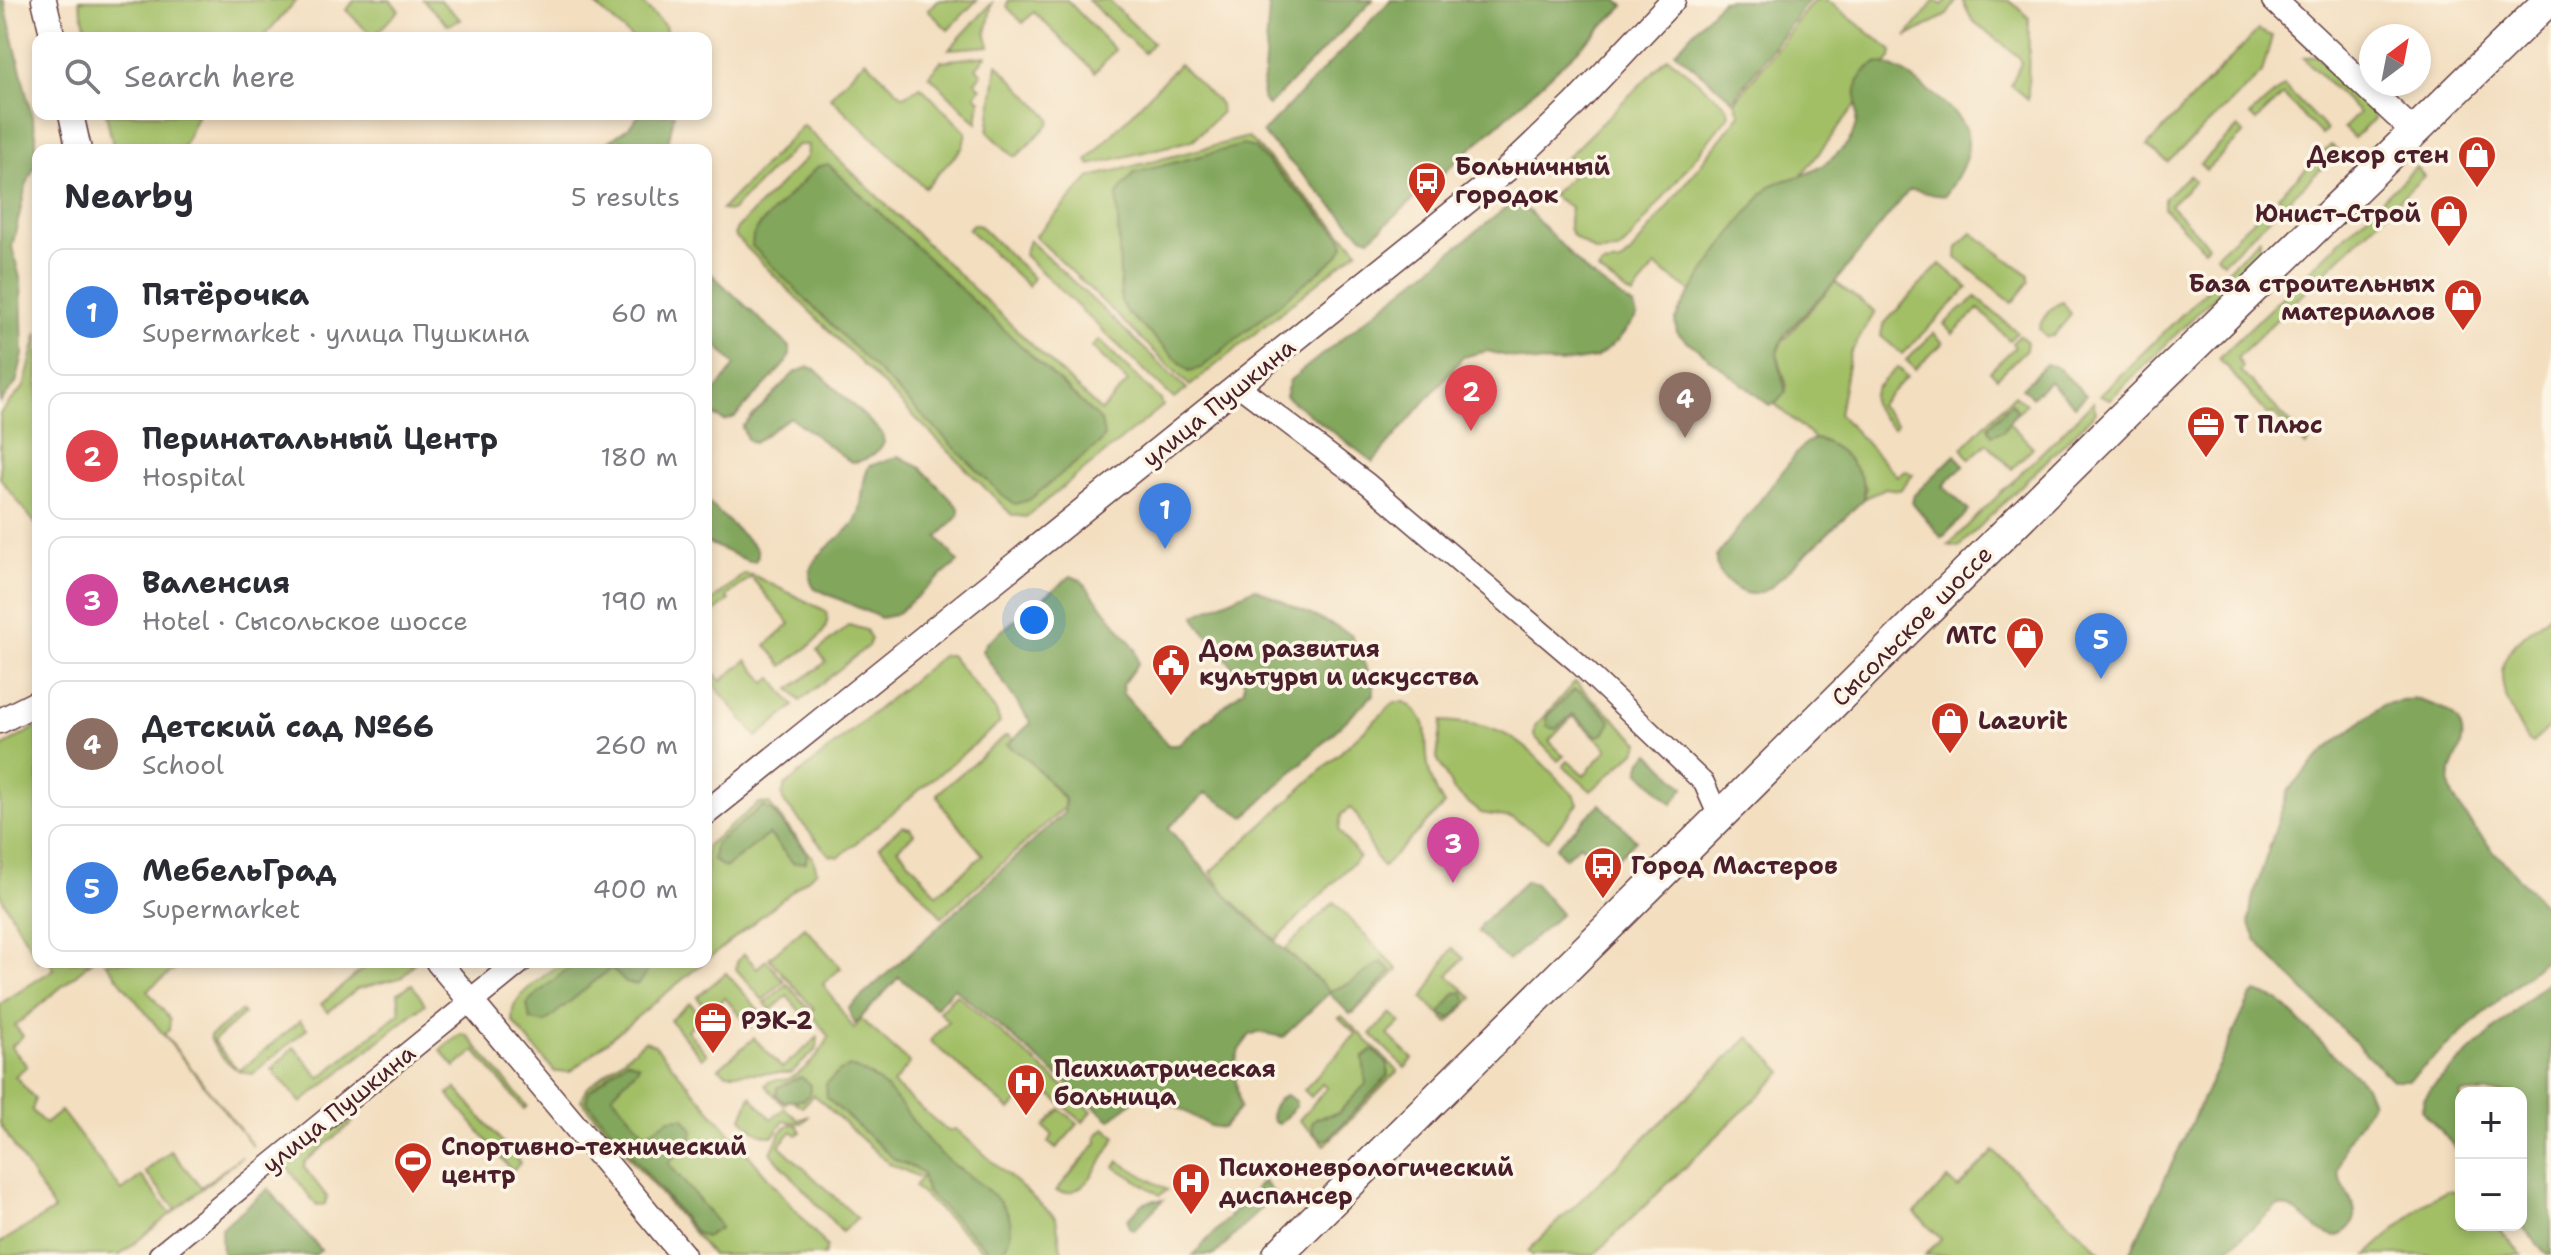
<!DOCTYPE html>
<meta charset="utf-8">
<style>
body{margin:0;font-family:"Shantell Sans",sans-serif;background:#f7f7f7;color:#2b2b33}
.controls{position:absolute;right:24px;bottom:24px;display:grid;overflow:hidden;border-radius:16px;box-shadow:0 4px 12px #0003}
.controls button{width:72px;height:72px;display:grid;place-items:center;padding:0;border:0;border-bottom:2px solid #e1e1e2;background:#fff;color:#2b2b33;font:40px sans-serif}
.compass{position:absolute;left:2359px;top:24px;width:72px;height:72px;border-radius:50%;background:#fff;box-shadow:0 4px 12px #0003;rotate:32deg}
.you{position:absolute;left:1034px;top:620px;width:28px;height:28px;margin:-20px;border:6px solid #fff;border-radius:50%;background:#1a73e8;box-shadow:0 0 0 12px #1a73e833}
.badge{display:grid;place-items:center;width:52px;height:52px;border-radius:50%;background:#0f766e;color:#fff;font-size:26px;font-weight:700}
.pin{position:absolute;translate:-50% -66px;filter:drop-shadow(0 2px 4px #0008)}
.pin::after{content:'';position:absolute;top:42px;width:28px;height:24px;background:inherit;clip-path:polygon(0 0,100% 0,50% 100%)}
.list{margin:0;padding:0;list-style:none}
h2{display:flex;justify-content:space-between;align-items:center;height:104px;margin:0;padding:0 32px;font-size:34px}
h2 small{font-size:26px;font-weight:400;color:#7c7c81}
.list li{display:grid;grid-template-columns:52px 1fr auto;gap:24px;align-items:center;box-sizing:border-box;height:128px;margin:0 16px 16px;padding:0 16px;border:2px solid #e1e1e2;border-radius:16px}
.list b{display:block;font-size:30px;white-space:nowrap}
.list p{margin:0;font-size:26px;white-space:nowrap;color:#7c7c81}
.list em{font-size:26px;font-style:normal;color:#7c7c81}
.icon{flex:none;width:44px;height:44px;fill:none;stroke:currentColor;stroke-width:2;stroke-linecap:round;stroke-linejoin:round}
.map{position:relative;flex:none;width:2551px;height:1255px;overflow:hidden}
.search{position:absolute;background:#fff;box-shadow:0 4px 12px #0003;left:32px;top:32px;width:680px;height:88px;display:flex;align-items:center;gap:20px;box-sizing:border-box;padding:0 28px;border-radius:16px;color:#7c7c81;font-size:30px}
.panel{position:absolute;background:#fff;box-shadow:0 4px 12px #0003;left:32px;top:144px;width:680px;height:824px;border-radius:16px}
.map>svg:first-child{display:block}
.green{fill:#a2bf66;stroke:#766f48;stroke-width:2}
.forest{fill:#81a65b;stroke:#666243;stroke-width:2}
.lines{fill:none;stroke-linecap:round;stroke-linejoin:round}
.minor-casing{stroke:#633c41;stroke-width:23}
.tertiary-casing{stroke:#633c41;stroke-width:27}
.primary-casing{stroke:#633c41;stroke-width:33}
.minor{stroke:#fff;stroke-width:20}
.tertiary{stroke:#fff;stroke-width:24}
.primary{stroke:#fff;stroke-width:30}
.labels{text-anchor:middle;stroke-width:7;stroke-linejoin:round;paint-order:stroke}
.poi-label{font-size:24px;font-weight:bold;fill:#4a1f2b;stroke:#fcf5e5;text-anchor:start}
.street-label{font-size:24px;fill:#4a1f2b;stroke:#fcf5e5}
</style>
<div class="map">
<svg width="2551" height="1255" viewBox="0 0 2551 1255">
<rect width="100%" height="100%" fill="#fcf5e5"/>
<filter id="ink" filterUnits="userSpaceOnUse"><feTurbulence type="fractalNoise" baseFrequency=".0125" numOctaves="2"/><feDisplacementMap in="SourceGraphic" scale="16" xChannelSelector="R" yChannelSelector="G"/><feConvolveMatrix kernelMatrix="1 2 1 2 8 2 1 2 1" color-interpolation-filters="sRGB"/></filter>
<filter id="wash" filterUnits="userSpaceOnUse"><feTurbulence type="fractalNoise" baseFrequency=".006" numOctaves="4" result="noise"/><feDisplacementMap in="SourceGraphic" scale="32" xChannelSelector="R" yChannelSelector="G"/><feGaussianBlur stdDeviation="1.8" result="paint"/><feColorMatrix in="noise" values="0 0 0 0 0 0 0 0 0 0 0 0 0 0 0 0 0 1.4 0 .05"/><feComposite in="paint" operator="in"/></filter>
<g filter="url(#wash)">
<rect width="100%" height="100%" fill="#f3dec0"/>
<path class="green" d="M 79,0 L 297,0 L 262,38 L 88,38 Z
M 355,0 L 390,0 L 399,10 L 373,37 L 346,10 Z
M 423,0 L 440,0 L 461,20 L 448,25 Z
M 590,0 L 639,0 L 665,26 L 668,38 L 632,38 Z
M 937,0 L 977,0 L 948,30 L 928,10 Z
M 1008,0 L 1067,0 L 1115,50 L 1095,72 L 1034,12 L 1023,23 L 1007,7 Z
M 1088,0 L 1108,0 L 1153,43 L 1144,53 Z
M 1814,0 L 1827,0 L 1892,51 L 1891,58 L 1684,331 L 1697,296 L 1655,266 L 1633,296 L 1598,271 L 1602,265 L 1621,263 L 1631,253 L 1740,114 L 1735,102 Z
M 1935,0 L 1942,5 L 1947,0 L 1957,0 L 1947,15 L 1906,37 Z
M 1962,0 L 2009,0 L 2029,18 L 2028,99 L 2011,85 L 2021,63 L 2019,57 L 1972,20 Z
M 992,3 L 986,35 L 989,46 L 949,49 Z
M 2258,30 L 2272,36 L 2262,73 L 2168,162 L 2147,146 Z
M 2315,55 L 2373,110 L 2374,119 L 2354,138 L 2344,128 L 2359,113 L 2303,58 Z
M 986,56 L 976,68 L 982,73 L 975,82 L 981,88 L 975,95 L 980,100 L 977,123 L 929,75 L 941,61 Z
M 1668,57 L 1727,106 L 1729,115 L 1627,243 L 1618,251 L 1596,252 C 1574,236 1564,237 1571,208 L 1552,195 L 1576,172 L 1564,160 Z
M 865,60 L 903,96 L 921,87 L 966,132 L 963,147 L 925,188 L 830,97 Z
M 997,64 L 1050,118 L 1049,124 L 1017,156 L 1013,156 L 988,132 Z
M 1179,64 L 1219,103 L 1222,112 L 1193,140 L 1091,165 L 1087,161 Z
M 2284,86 L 2327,130 L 2322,135 L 2283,95 L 2256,121 L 2250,115 Z
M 106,114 L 198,114 L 182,150 L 114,150 Z
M 803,125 L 1101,411 L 1128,382 L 1092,347 L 1099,340 L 1161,400 L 1163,406 L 1026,517 L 1012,515 L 734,235 L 737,228 L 807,157 L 808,145 L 797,145 L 731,211 L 721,210 Z
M 2238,127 L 2244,133 L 2206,170 L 2200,164 Z
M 1248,137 L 1358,250 L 1190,386 L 1035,236 L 1091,177 Z
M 2331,145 L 2339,152 L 2284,204 L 2278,196 Z
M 2416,167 L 2424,176 L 2237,358 L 2243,367 L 2240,371 L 2309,442 L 2306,446 L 2274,413 L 2268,415 L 2219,358 Z
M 2189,175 L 2195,181 L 2170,205 L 2208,245 L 2204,249 L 2164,208 L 2164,198 Z
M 2270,204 L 2277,211 L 2223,262 L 2216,255 Z
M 973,224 L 980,226 L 1033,278 L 1028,286 L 968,229 Z
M 1972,233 L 2029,275 L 2029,282 L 2012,303 L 1957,258 L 1958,246 Z
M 2260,238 L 2260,252 L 2110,399 L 2100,395 Z
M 1029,240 L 1187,389 L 1174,399 L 1024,255 Z
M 1940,264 L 1968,288 L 1902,354 L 1881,336 L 1883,325 Z
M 1835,282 L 1875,312 L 1850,354 L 1839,414 L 1897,476 L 1905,470 L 1913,475 L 1900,490 L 1885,488 L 1864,499 L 1866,487 L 1826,441 L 1815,439 L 1775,404 L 1787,386 L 1777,353 L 1779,345 Z
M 1976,297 L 2017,332 L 2009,340 L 1979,309 L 1953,333 L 1944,324 Z
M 2063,302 L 2071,315 L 2053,336 L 2047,337 L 2039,329 C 2041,319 2053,304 2063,302 Z
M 38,332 L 38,527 L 0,478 L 0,413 L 24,387 Z
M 1934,333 L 1943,343 L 1915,369 L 1906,360 Z
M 2020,335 L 2027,342 L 2026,349 L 1997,378 L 1990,371 L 2015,347 L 2012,343 Z
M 1898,367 L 1907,377 L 1879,405 L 1897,424 L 1893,428 C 1861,399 1869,394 1898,367 Z
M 2014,395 L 2026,404 L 2008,422 L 2033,447 L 2012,469 L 1987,443 L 1970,459 L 1962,448 Z
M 2093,402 L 2096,412 L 1959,547 L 1948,545 Z
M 744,574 L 753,575 L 826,611 C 835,635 799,652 783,666 L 766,645 L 790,624 L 751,577 L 726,597 L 729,600 L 708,617 L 706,606 Z
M 2551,613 L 2551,726 L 2532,743 L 2527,740 C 2514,715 2490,680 2509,652 C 2518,638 2538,625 2551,613 Z
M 849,625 L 866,630 L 871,639 L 868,646 L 800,701 L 790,689 L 826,662 L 818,651 Z
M 943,655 L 950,655 L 996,711 L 1000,723 L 839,857 L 829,855 L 784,802 L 782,796 L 785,786 Z
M 747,660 L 766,683 L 772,678 L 794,706 L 757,737 L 706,675 L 706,663 L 721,681 Z
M 1575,682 L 1640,743 L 1635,752 L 1591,791 L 1563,766 L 1568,761 L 1584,775 L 1608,749 L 1573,716 L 1549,741 L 1564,756 L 1558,761 L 1534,736 L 1535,726 Z
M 1395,702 L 1405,702 C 1434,721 1423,736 1428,764 C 1430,779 1436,792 1444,805 L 1383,867 C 1367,850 1364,818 1350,808 L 1341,815 L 1339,831 L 1359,857 L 1276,940 L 1228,897 L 1211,872 Z
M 1442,721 C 1515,724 1528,749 1575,797 L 1578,804 L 1548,840 L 1512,818 L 1481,813 L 1454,791 L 1437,758 Z
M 38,726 L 38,960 L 0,895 L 0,748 Z
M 1005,736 L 1009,736 L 1064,800 L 1064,808 L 942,917 L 879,846 L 902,826 L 910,828 L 914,834 L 898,848 L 937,894 L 983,855 L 944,808 L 937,794 Z
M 759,803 L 769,804 L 813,858 L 817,871 L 706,961 L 706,846 Z
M 1334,902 L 1398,970 L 1353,1013 L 1285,949 Z
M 805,927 L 841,968 L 823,984 L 854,1029 L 861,1019 L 910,1063 L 893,1084 L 947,1131 L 956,1129 L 1056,1218 L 1062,1255 L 988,1255 L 914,1187 L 921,1178 L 888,1163 L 814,1095 L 802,1107 L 791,1099 L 783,1105 L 765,1085 C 772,1077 779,1082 788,1079 C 804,1073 822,1052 829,1037 L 811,1013 L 814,1009 L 769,958 Z
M 1452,948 L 1464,958 L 1448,975 L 1473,998 L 1448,1023 L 1423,998 Z
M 744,954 L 757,968 L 766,960 L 784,981 L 763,1000 L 736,969 L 737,962 Z
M 50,962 L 91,962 L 15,1026 L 23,1036 L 11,1047 L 27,1066 L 15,1076 L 35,1099 L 32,1111 L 45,1124 L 61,1111 L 122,1191 L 141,1176 L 171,1214 L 176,1209 L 145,1172 L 171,1151 L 201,1187 L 242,1156 L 120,1255 L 0,1255 L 0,1243 L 54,1210 L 0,1124 L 0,1004 L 54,969 Z
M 105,962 L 185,962 L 147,990 L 170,1019 L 169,1030 L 164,1034 L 253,1146 Z
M 371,962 L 414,963 L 403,977 L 357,989 L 328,1012 L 321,1004 Z
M 563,962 L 704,962 L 570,1072 L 555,1072 L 513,1022 C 506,996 545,977 563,962 Z
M 726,973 L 764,1016 L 750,1027 L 725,998 L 709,1011 L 697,997 Z
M 412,984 L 425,1004 L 301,1103 L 272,1069 L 294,1047 L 320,1078 L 400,1012 L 398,993 Z
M 787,984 L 809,1009 L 803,1015 L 787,996 L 771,1010 L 765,1003 Z
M 956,994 L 1092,1111 L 1083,1122 L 1035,1082 L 1010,1110 L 930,1041 L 948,1021 L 939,1012 Z
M 690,1003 L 702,1017 L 687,1030 L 707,1054 L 702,1058 L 670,1020 Z
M 241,1011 L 244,1014 L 213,1041 L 239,1071 L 300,1021 L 307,1029 L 253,1074 C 233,1073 220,1056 210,1040 L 210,1036 Z
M 1391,1013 L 1401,1022 L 1388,1035 L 1413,1059 L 1405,1068 L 1371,1034 Z
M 1342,1016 L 1398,1071 L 1325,1145 L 1299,1120 L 1327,1088 L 1322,1084 L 1311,1097 L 1304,1090 L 1356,1034 L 1339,1018 Z
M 461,1034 L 467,1035 L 527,1106 L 524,1109 L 475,1051 L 455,1067 L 440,1050 Z
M 818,1037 L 817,1049 L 791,1073 L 726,1073 L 719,1068 L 754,1038 L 782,1068 Z
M 1749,1037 L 1783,1072 L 1594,1255 L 1532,1255 L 1528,1251 Z
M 645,1041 L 655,1045 L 827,1247 L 824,1255 L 712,1255 L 581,1100 L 586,1089 Z
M 456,1088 L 520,1163 L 512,1171 L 448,1094 Z
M 751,1096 L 771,1119 L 785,1108 L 798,1120 L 809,1116 L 802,1123 L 784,1121 L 773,1136 C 760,1137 750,1128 742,1118 Z
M 1060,1109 L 1078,1124 L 1056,1149 L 1048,1142 L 1053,1135 L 1044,1127 Z
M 344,1114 L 353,1122 L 305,1162 L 304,1167 L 327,1197 L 325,1204 L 317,1206 L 286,1165 L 286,1161 Z
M 790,1124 L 797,1125 L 801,1132 L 797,1135 L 792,1131 L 779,1145 L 857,1218 L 842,1232 L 771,1153 L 780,1133 Z
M 1105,1128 L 1116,1137 C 1102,1158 1086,1201 1056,1191 L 1097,1143 L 1096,1136 Z
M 1994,1151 L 2104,1255 L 1925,1255 L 1941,1239 L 1915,1213 L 1948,1179 L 1958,1188 Z
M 1119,1161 L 1167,1190 L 1160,1195 L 1115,1167 Z
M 2448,1190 L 2461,1192 L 2461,1225 L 2495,1225 L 2522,1255 L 2367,1255 L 2424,1203 Z"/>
<path class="forest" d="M 0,0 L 4,0 L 36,134 L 36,163 L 26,186 L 12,247 L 21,282 L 23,355 L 16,383 L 0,403 Z
M 1265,0 L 1373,0 L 1268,106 L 1262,99 L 1269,8 Z
M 1391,0 L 1617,0 L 1624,6 L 1501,122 L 1370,238 L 1361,235 L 1262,133 Z
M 1722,0 L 1809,0 L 1733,100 L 1675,52 Z
M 1877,63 C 1897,66 1909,76 1925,88 C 1973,124 1982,142 1946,195 C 1932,198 1924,189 1909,190 L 1835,282 L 1785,334 L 1777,353 L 1786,392 L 1775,404 L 1769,405 L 1677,333 L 1675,320 C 1685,297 1753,200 1771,186 C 1782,179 1794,179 1806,174 C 1822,168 1833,159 1845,146 C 1872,117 1838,81 1877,63 Z
M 640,114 L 674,114 L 667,150 L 597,150 L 629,127 Z
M 1243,145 L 1254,148 L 1341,236 L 1344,245 L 1339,255 L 1201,368 L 1189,371 L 1128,313 L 1121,301 L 1117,194 L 1134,173 Z
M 828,164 L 1101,421 L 1104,437 L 1099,444 L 1029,500 L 1015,504 L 1004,497 L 752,246 L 753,236 L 760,225 L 817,167 Z
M 1517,199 L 1589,274 L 1634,307 L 1637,316 L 1618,340 L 1596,358 L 1562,363 L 1532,362 L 1487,351 L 1463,357 L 1373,462 L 1285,396 L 1290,380 Z
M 706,269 L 790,347 L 790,355 L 785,364 L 735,417 L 725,421 L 710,413 L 708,402 L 735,365 L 706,334 Z
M 2046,364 L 2057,367 L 2086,395 L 2075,406 L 2049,381 L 2032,397 L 2022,388 Z
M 808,367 L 815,369 L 882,433 L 884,443 C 877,454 864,462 851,462 L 790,417 L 754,443 L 747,439 L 742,427 L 794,373 Z
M 2011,403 L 2017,410 L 2003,431 L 1992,435 L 1988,427 Z
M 1815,439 C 1840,444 1868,474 1864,499 L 1770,588 C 1763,591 1758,595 1750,594 C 1735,592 1714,573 1716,557 L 1793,458 L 1805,443 Z
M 1955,455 L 1964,465 L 1943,486 L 1969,511 L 1942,538 L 1912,502 L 1914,495 Z
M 899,456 L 921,468 L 959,508 L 959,515 L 938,537 L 958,562 L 895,615 L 881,618 L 814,588 C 796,558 843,542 856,520 C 865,503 860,483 869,466 Z
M 706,500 L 757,549 L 758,556 L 755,561 L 748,561 L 706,542 Z
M 1071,576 L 1081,580 L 1135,648 L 1138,663 L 1122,685 L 1123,694 L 1168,745 L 1178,745 L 1244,689 L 1244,681 L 1197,622 L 1195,615 L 1255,588 L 1351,634 L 1374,686 L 1374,694 L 1245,817 L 1206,793 L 1168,828 L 1238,908 L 1330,991 L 1350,983 L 1381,962 L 1392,971 L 1350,1014 L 1329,993 L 1283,1037 L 1258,1032 L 1250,1035 L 1239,1050 L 1234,1068 L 1240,1108 L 1223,1128 L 1210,1126 L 1153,1093 L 1144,1092 L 1110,1120 L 954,988 L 935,1008 L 899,977 L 855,1024 L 848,1009 L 1064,813 L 1065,799 L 1028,759 L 1007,745 L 1031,723 L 982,651 L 986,643 Z
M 1574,690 L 1581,692 L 1608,717 L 1611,722 L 1604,734 L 1597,736 L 1573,714 L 1556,729 L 1547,727 L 1546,717 Z
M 2415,699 C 2430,704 2449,707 2458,722 C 2473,746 2445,764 2450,787 C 2455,816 2528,887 2551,913 L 2551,954 L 2409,1080 L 2392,1080 L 2271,957 L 2256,939 L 2249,922 L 2252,900 L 2288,791 L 2324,751 L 2384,704 Z
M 1650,753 L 1684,787 L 1672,804 L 1639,771 L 1642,760 Z
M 1600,804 L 1636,840 L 1606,869 L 1580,844 L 1565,858 L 1556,847 Z
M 763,806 L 773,812 L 807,853 L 806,862 L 793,863 L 769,834 L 725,868 L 713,860 L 715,844 Z
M 1526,881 L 1535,884 L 1561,914 L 1508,961 L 1478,932 L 1481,924 Z
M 576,962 L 643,962 L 647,973 L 638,985 L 626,983 L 611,968 L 544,1023 L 530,1019 L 527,1005 L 531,999 Z
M 2548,981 L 2551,981 L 2551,1255 L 2547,1255 L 2521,1225 L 2521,1093 L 2461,1093 L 2461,1154 L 2422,1110 L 2424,1099 L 2433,1086 Z
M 1463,992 L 1467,1002 L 1451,1019 L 1440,1014 L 1455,993 Z
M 2256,992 L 2278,1000 L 2365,1085 L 2372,1103 L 2346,1142 L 2338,1171 C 2343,1198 2374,1214 2338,1237 C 2313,1236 2304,1206 2277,1206 L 2221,1255 L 2129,1255 L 2251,996 Z
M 1373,1050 L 1388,1064 L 1388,1076 L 1329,1138 L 1322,1140 L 1313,1132 L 1312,1123 L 1316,1118 L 1338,1113 L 1366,1084 L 1363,1058 Z
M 627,1060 L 639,1065 L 637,1069 L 612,1095 L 645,1134 L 670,1119 L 684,1118 L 693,1130 L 692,1138 L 668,1163 L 718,1223 L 720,1228 L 705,1237 L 696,1233 L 586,1100 L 589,1091 Z
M 850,1067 C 896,1079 910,1128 943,1156 C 963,1174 989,1186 1005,1209 C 1015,1223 1011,1243 999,1254 L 993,1254 L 926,1192 L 922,1172 L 894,1159 L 827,1098 L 826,1084 L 840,1071 Z
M 801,1077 L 810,1084 L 810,1094 L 803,1100 L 782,1101 L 776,1094 L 778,1087 Z
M 1287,1095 L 1296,1102 L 1296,1106 L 1279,1124 L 1274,1122 C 1267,1111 1275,1099 1287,1095 Z
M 1263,1181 L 1275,1194 L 1215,1255 L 1193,1255 Z
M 268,1189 L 321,1250 L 315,1255 L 222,1255 L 221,1228 Z
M 1154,1200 L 1163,1200 L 1134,1230 L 1129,1227 L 1128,1219 L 1142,1204 Z"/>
</g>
<g filter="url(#ink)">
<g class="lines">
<defs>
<path id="minor" d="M 1240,387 L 1368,484 L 1577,662 L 1704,783 L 1719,817
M 159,1255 L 471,1001"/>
<path id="tertiary" d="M 44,0 L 53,38
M 2274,0 L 2413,131
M 71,114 L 79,150
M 0,721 L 38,702
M 706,813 L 1506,170 L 1575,104 L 1673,0
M 438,962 L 683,1255
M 471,1001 L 519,962"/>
<path id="primary" d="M 1278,1255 L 2120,419 L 2549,0"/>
</defs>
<use href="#minor" class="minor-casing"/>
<use href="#tertiary" class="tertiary-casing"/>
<use href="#primary" class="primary-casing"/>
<use href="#minor" class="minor"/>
<use href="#tertiary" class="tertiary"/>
<use href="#primary" class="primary"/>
</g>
</g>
<defs>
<symbol id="shop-pin" viewBox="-11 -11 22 30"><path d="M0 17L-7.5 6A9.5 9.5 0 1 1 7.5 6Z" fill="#c8321e" stroke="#fcf5e5"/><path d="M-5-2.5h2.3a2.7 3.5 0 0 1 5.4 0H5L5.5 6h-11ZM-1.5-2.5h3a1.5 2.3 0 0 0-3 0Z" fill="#fff"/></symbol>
<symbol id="bus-pin" viewBox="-11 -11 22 30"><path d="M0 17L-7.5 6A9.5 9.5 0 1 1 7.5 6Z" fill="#c8321e" stroke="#fcf5e5"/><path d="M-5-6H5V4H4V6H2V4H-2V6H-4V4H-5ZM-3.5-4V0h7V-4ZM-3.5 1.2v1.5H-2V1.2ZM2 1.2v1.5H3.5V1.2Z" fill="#fff"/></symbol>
<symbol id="office-pin" viewBox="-11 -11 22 30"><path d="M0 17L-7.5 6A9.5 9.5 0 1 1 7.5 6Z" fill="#c8321e" stroke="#fcf5e5"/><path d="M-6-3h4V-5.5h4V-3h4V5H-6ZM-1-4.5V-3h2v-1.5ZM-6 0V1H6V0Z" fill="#fff"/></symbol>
<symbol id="civic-pin" viewBox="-11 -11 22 30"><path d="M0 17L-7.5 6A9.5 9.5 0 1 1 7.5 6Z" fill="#c8321e" stroke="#fcf5e5"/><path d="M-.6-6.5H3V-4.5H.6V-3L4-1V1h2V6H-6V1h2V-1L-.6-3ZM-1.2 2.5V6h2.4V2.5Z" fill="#fff"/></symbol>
<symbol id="hospital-pin" viewBox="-11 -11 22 30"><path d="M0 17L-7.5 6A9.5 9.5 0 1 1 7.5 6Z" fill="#c8321e" stroke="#fcf5e5"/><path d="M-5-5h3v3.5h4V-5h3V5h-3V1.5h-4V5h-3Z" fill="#fff"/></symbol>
<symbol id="stadium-pin" viewBox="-11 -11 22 30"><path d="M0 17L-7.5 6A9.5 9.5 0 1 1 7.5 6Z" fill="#c8321e" stroke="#fcf5e5"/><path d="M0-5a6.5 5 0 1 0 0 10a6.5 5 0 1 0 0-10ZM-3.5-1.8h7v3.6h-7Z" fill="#fff"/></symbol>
</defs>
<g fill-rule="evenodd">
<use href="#shop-pin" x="2455" y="133" width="44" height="60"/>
<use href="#bus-pin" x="1405" y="159" width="44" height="60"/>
<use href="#shop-pin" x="2427" y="192" width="44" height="60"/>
<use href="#shop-pin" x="2441" y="276" width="44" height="60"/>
<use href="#office-pin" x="2184" y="403" width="44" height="60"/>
<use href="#shop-pin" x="2003" y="614" width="44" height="60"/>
<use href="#civic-pin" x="1149" y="641" width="44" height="60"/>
<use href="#shop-pin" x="1928" y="699" width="44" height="60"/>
<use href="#bus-pin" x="1581" y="844" width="44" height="60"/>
<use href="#office-pin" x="691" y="999" width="44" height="60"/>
<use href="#hospital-pin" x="1004" y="1061" width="44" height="60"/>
<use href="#stadium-pin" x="391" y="1139" width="44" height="60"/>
<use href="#hospital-pin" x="1169" y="1160" width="44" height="60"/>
</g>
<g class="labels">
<g class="poi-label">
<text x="2449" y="163" text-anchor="end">Декор стен</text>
<text x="1455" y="175">Больничный<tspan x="1455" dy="28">городок</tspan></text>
<text x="2421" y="222" text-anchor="end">Юнист-Строй</text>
<text x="2435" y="292" text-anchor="end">База строительных<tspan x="2435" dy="28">материалов</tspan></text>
<text x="2234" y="433">Т Плюс</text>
<text x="1997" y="644" text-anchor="end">МТС</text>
<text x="1199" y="657">Дом развития<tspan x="1199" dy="28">культуры и искусства</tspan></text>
<text x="1978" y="729">Lazurit</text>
<text x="1631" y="874">Город Мастеров</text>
<text x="741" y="1029">РЭК-2</text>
<text x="1054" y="1077">Психиатрическая<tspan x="1054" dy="28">больница</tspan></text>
<text x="441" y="1155">Спортивно-технический<tspan x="441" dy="28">центр</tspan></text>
<text x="1219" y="1176">Психоневрологический<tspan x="1219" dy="28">диспансер</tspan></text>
</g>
<g class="street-label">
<text transform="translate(1219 403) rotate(-39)" y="8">улица Пушкина</text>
<text transform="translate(1912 626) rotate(-45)" y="8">Сысольское шоссе</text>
<text transform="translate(339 1109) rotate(-39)" y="8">улица Пушкина</text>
</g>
</g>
</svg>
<div class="controls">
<button>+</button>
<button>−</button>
</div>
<svg class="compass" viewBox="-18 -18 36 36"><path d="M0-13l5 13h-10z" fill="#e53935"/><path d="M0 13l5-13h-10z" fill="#7c7c81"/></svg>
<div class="you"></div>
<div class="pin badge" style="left:1165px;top:549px;background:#3f7fe0">1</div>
<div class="pin badge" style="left:1471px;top:431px;background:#e0444e">2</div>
<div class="pin badge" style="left:1453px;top:883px;background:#d1479c">3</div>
<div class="pin badge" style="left:1685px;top:438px;background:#8d6e63">4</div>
<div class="pin badge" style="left:2101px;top:679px;background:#3f7fe0">5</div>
<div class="search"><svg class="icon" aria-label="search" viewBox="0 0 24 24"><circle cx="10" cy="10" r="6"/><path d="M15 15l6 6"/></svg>Search here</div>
<section class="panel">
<h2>Nearby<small>5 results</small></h2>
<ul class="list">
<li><span class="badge" style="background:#3f7fe0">1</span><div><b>Пятёрочка</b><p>Supermarket · улица Пушкина</p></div><em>60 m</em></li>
<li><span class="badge" style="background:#e0444e">2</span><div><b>Перинатальный Центр</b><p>Hospital</p></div><em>180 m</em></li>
<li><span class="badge" style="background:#d1479c">3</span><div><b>Валенсия</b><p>Hotel · Сысольское шоссе</p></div><em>190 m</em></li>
<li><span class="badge" style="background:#8d6e63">4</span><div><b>Детский сад №66</b><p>School</p></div><em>260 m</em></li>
<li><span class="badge" style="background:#3f7fe0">5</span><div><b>МебельГрад</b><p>Supermarket</p></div><em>400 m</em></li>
</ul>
</section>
</div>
